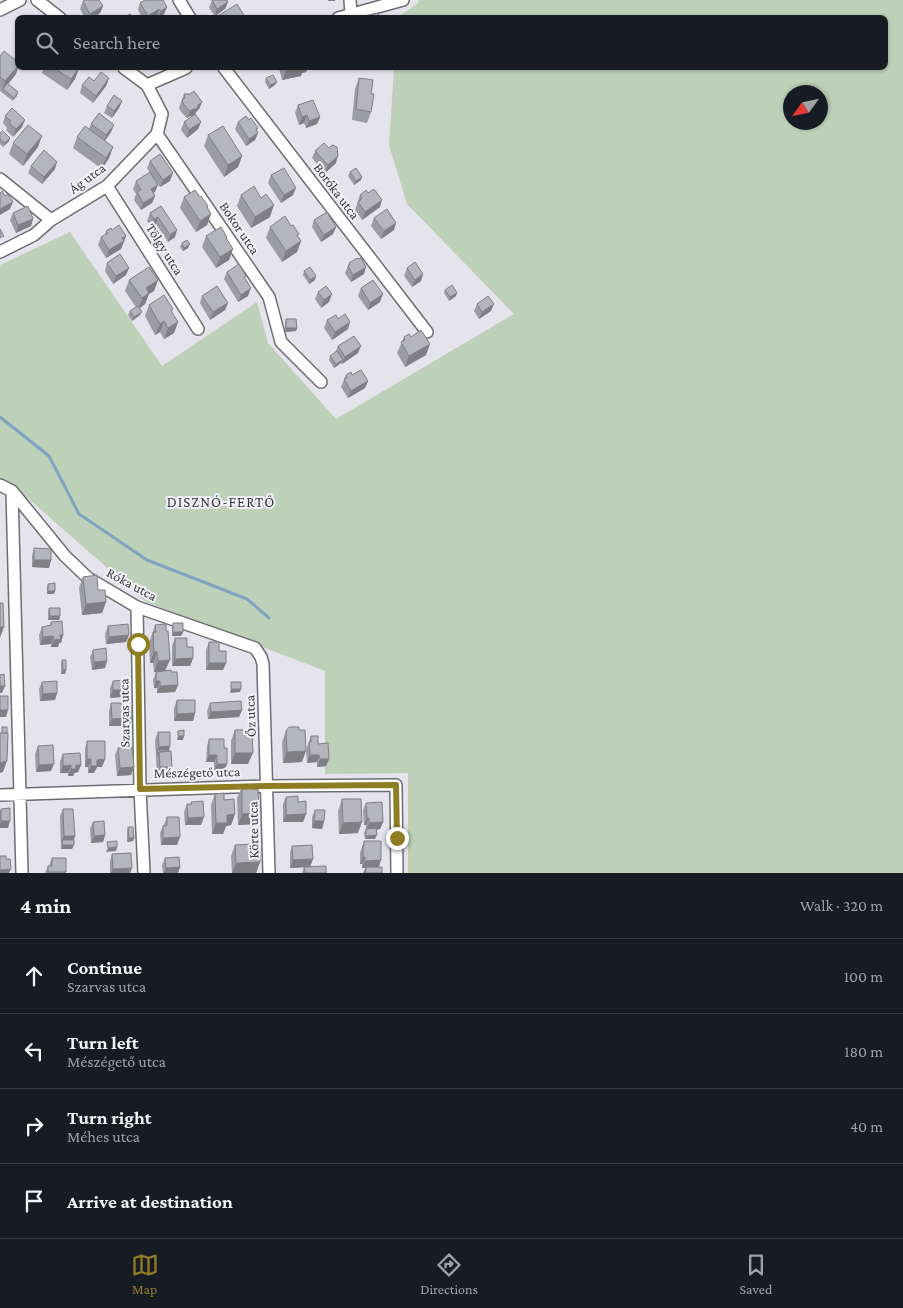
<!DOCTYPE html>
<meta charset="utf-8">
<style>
body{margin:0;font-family:"Crimson Pro",serif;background:#242831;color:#f1f3f6}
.compass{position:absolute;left:783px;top:85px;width:45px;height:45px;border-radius:50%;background:#171b24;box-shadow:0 1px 4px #0004;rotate:237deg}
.stop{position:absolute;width:15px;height:15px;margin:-11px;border:4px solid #8f7d23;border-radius:50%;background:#fff}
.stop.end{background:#8f7d23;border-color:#fff;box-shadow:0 1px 5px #0008}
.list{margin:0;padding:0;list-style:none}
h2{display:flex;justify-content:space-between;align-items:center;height:65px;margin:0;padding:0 20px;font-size:21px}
h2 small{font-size:16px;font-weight:400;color:#9ea1a6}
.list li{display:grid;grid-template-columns:32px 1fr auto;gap:15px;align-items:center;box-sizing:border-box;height:75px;padding:0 20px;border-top:1px solid #363941}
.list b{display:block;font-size:19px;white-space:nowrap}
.list p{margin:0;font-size:16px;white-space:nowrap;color:#9ea1a6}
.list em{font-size:16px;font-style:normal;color:#9ea1a6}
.icon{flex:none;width:28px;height:28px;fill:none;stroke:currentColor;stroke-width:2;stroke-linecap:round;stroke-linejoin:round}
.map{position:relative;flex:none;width:903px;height:873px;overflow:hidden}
.search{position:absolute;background:#171b24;box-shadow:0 1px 4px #0004;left:15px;right:15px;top:15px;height:55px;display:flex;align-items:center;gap:12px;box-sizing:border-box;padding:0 18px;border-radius:8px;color:#9ea1a6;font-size:19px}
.sheet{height:365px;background:#171b24}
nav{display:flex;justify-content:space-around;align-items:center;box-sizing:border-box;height:70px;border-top:1px solid #363941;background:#171b24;font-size:14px;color:#9ea1a6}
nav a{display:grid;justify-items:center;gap:2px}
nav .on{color:#8f7d23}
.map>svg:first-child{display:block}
.green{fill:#bdd0b8;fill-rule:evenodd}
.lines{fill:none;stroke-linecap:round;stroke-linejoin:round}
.stream{stroke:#7fa3c0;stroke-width:3}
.minor-casing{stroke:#6e6c74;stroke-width:14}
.minor{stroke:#fff;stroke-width:11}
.wall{fill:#9c9ca3}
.shaded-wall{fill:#7f7f84}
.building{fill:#b5b5bd;stroke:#7f7f84}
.route{stroke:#8f7d23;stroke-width:6}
.labels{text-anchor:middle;stroke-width:4;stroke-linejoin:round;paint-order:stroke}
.street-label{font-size:14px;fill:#3b3b3e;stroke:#f2f0f9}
.neighbourhood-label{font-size:15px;letter-spacing:1px;fill:#3b3b3e;stroke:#f2f0f9}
</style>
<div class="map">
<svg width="903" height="873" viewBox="0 0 903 873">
<rect width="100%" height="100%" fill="#e5e3ec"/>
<path class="green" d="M 419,0 L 903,0 L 903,873 L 408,873 L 408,773 L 325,774 L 325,671 L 146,602 L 14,486 L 0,478 L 0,265 L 70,232 L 162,366 L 257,302 L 268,343 L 336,419 L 514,314 L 407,204 L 389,145 L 394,68 L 886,68 L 886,18 L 398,17 L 418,3 ZM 790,92 L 820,92 L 820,122 L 790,122 Z"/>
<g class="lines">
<path class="stream" d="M 0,417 L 49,456 L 79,514 L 147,560 L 247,599 L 269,618"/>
<defs>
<path id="minor" d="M 37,0 L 60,18
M 179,0 L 190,18
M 350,0 L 351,14
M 0,10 L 20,0
M 338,18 L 403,0
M 124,68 L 147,85 L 162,114 L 157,134 L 269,297 L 281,342 L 321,382
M 224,68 L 427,332
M 147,85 L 186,68
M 0,179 L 51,220
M 107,186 L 198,329
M 0,252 L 34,235 L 51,220 L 107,186 L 157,134
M 0,485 L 12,491 L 65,556 L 88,578 L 137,607 L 255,648 L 261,657 L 263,664 L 269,873
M 12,491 L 22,873
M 137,607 L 140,789 L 144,873
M 0,795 L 267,786 L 396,785 L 397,873"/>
</defs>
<use href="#minor" class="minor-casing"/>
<use href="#minor" class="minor"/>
</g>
<path class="wall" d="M 212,0 L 228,2 L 225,9 L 215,16 L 209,8 Z
M 83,1 L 103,6 L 100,13 L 93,18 L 85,18 L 80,9 Z
M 140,3 L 167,7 L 164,14 L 159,18 L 157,18 L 157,16 L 155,18 L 142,18 L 138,10 Z
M 0,56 L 16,74 L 8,84 L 18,92 L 17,96 L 13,101 L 0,91 Z
M 44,68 L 79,68 L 75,79 L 67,90 L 42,73 Z
M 279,68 L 308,68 L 306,72 L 302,73 L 301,76 L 282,80 Z
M 109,78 L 106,86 L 93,103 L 80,93 L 82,85 L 94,81 Z
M 266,78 L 277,82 L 275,85 L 269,89 L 265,82 Z
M 359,78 L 371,94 L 371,112 L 367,123 L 352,120 L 355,89 Z
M 184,94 L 202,102 L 199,109 L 196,112 L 195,114 L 201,122 L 198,129 L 187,138 L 181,130 L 184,122 L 192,116 L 190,116 L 187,118 L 181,112 L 179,108 Z
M 122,101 L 119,108 L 112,118 L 104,113 L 107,106 Z
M 298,105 L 320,117 L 317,124 L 306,128 L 304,123 L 299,125 L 295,113 Z
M 5,116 L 22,127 L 13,137 L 6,130 L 7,128 L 3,123 Z
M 238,122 L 257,131 L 258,133 L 255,140 L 246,146 L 235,129 Z
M 91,124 L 111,132 L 105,141 L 113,147 L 109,158 L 102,169 L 73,148 L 77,137 L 89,129 Z
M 0,133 L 9,141 L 3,147 L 0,144 Z
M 208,135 L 242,156 L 238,167 L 224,177 L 204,146 Z
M 13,143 L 38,147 L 23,166 L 9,154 Z
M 329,148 L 336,163 L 325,173 L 312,158 L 315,151 Z
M 150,161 L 170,181 L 160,187 L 147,168 Z
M 31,166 L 55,169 L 42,184 L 28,173 Z
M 350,172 L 361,180 L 354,185 L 348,176 Z
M 271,175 L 293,195 L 281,203 L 268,183 Z
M 136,181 L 155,192 L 153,193 L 155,196 L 152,203 L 141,210 L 134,200 L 136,194 L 133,189 Z
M 241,195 L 261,198 L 270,217 L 251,228 L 237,206 Z
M 360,195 L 380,207 L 362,220 L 355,210 Z
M 184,197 L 207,208 L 211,214 L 207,225 L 196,232 L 180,208 Z
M 161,206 L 175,237 L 168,242 L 156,224 L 152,227 L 147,221 L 150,213 Z
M 13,213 L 33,219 L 31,226 L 16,233 L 10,220 Z
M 374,218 L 394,230 L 381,239 L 371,226 Z
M 314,220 L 336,227 L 333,234 L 321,242 L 312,227 Z
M 270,227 L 298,236 L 301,241 L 297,252 L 282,262 L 266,238 Z
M 112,230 L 126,236 L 121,249 L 106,258 L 98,245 L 101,237 L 105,235 L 106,231 Z
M 206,236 L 227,237 L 227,239 L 233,249 L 229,260 L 216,268 L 202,247 Z
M 182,243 L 188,248 L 183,251 L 180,247 Z
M 107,263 L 126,275 L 113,284 L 105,271 Z
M 349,263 L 364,274 L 351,282 L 345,273 Z
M 407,268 L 423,274 L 421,281 L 412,287 L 404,276 Z
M 304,271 L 315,280 L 309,284 L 303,275 Z
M 227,272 L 245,279 L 248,296 L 238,302 L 224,279 Z
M 129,280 L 158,280 L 154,291 L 149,294 L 145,304 L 139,308 L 140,315 L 132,321 L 128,315 L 130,311 L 136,307 L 125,291 Z
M 361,288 L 380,302 L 368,310 L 358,296 Z
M 445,290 L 456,296 L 449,301 L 444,293 Z
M 318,292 L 329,302 L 321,308 L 315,299 Z
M 202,296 L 228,303 L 225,310 L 210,320 L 200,303 Z
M 477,304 L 491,311 L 479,319 L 474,311 Z
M 149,305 L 173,309 L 172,312 L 178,322 L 174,333 L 164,339 L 160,332 L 155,335 L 145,316 Z
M 286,319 L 297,328 L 296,331 L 285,332 L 285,323 Z
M 338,319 L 348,329 L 332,340 L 324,328 L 327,320 Z
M 404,337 L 426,355 L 405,367 L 397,353 Z
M 338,346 L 358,353 L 342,364 L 341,363 L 334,368 L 329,360 L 330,356 L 335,353 Z
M 346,375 L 352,375 L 368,381 L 365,388 L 348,398 L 341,387 Z
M 34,548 L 51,560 L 49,568 L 32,567 L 32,556 Z
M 83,577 L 98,590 L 106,602 L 102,613 L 82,615 L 79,588 Z
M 48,584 L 54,594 L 47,594 L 47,587 Z
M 49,608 L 60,616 L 59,620 L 48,620 L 48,612 Z
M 51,622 L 63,635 L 61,643 L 59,643 L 58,647 L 51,647 L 51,644 L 40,645 L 39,635 L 42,627 L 50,626 Z
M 173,623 L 183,632 L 181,636 L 172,636 L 172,627 Z
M 155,625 L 166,671 L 171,672 L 178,685 L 175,692 L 157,693 L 157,688 L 154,688 L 153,680 L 156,672 L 160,671 L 154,672 L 153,663 L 150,663 L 149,643 Z
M 108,626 L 129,635 L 126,642 L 106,644 L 105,634 Z
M 175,638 L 187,647 L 193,658 L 190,666 L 172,666 L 172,646 Z
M 209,642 L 219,651 L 226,663 L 223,670 L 206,670 L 206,650 Z
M 93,650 L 107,661 L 105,668 L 92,670 L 90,657 Z
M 62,660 L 66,670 L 65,674 L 61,674 L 61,663 Z
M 113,681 L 121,697 L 110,698 L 110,688 Z
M 42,682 L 57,693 L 55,700 L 40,701 L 39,689 Z
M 177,700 L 195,713 L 193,721 L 174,721 L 174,708 Z
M 111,703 L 122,707 L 132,718 L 130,726 L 109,726 L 109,711 Z
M 210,703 L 242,710 L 239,717 L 208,719 L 207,711 Z
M 235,730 L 248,764 L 231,764 L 231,741 Z
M 299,730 L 302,762 L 283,763 L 282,742 L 286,731 Z
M 158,732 L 170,746 L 169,750 L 169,774 L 157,775 L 155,740 Z
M 311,736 L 318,744 L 329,759 L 326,766 L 317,767 L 317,762 L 307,763 L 306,750 Z
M 209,739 L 224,748 L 227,764 L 224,771 L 214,771 L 214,762 L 206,762 L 207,746 Z
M 87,741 L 105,759 L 102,767 L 97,767 L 94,773 L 88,773 L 88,767 L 85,767 L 85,749 Z
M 38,746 L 51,771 L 36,772 L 35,754 Z
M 118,748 L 134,767 L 131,775 L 117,776 L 115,755 Z
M 63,754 L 81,765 L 78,772 L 74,773 L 73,776 L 68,776 L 68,773 L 60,773 L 60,761 Z
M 242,787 L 252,789 L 255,824 L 238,825 L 237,798 Z
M 215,794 L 224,800 L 235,814 L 231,825 L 226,826 L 223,834 L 212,834 L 211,805 Z
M 286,797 L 298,802 L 306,814 L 303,822 L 283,822 L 283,804 Z
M 342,799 L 358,833 L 339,834 L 338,811 Z
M 191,802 L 201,825 L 185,825 L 184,812 L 187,804 L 191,804 Z
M 366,803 L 383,822 L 380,829 L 377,830 L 375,839 L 365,839 L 364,833 L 366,829 L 366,825 L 364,825 L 363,810 Z
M 1,809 L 8,828 L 0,828 L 0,811 Z
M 63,809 L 75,836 L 72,849 L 61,849 L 60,816 Z
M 315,810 L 324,821 L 322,829 L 312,828 L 312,817 Z
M 167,817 L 177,845 L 161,845 L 160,833 L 163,826 L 164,825 Z
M 93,822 L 105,835 L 103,842 L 91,843 L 90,829 Z
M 128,827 L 134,838 L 133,841 L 127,842 L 127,831 Z
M 364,841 L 381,860 L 379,867 L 382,873 L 363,873 L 365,868 L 362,868 L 362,864 L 360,864 L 360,853 Z
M 235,845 L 253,850 L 260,862 L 256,873 L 232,873 L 231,856 Z
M 292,846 L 313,859 L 310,866 L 326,873 L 302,873 L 304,867 L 290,868 L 290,853 Z
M 112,854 L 132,868 L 130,873 L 110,873 L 110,861 Z
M 52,858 L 66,872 L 66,873 L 45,873 L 48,866 L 49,866 Z
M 165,858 L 180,867 L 178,873 L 163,873 L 162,865 Z"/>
<path class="shaded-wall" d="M 328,0 L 335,0 L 335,1 L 328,1 Z
M 228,2 L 225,9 L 215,16 L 217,9 Z
M 103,6 L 100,13 L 93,18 L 89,18 L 90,14 Z
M 167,7 L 164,14 L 158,18 L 161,11 Z
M 159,9 L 157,16 L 155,18 L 148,18 L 148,16 Z
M 18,66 L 18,68 L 16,74 L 4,89 L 3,89 L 5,81 Z
M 79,68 L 75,79 L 67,90 L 71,79 Z
M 294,68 L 308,68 L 306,72 L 302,73 L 301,76 L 282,80 L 287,69 Z
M 109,78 L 106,86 L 93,103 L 96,96 Z
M 277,82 L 275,85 L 269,89 L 270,85 Z
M 122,101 L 119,108 L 112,118 L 114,111 Z
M 202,102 L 199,109 L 196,112 L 194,117 L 190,116 L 187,118 L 190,111 Z
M 307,115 L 304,123 L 299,125 L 302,117 Z
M 320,117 L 317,124 L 306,128 L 309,121 Z
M 25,120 L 22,127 L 13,137 L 16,129 Z
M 201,122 L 198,129 L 187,138 L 189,130 Z
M 114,125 L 111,132 L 103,143 L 106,135 Z
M 258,128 L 255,135 L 258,133 L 255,140 L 246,146 L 249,139 L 256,129 Z
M 42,136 L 38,147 L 23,166 L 27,154 Z
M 10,138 L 9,141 L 3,147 L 5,143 Z
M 113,147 L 109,158 L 102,169 L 106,158 Z
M 242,156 L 238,167 L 224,177 L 228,165 Z
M 338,156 L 336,163 L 325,173 L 328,165 Z
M 57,162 L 55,169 L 42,184 L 44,177 Z
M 173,173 L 170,181 L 160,187 L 163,180 Z
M 362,177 L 361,180 L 354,185 L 356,181 Z
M 158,185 L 155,192 L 148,197 L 151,189 Z
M 296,188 L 293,195 L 281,203 L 284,195 Z
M 155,196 L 152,203 L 141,210 L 143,203 Z
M 382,200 L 380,207 L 362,220 L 365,212 Z
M 13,202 L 10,209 L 0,215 L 0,209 Z
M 274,205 L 270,217 L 251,228 L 255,217 Z
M 211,214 L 207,225 L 196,232 L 200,221 Z
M 158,217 L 156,224 L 152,227 L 154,219 Z
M 33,219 L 31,226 L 16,233 L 18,225 Z
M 396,223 L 394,230 L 381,239 L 384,231 Z
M 336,227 L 333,234 L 321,242 L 324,235 Z
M 177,230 L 175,237 L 168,242 L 170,235 Z
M 126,236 L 121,249 L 106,258 L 109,250 L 122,238 Z
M 301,241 L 297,252 L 282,262 L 286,251 Z
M 190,244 L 188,248 L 183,251 L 184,248 Z
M 233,249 L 229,260 L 216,268 L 220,257 Z
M 366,267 L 364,274 L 351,282 L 353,275 Z
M 129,268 L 126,275 L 113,284 L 116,276 Z
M 423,274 L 421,281 L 412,287 L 415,280 Z
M 316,276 L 315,280 L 309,284 L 310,280 Z
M 158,280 L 154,291 L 149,294 L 145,304 L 138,310 L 146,288 Z
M 251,288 L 248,296 L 238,302 L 241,295 Z
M 457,293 L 456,296 L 449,301 L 450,297 Z
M 332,294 L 329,302 L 321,308 L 324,300 Z
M 383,294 L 380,302 L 368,310 L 370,303 Z
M 228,303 L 225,310 L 210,320 L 213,312 Z
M 494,304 L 491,311 L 479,319 L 482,312 Z
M 142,312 L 140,315 L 132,321 L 134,317 Z
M 164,321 L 160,332 L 155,335 L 160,324 Z
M 178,322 L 174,333 L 164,339 L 168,328 Z
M 350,322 L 348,329 L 332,340 L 335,332 Z
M 286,328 L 297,328 L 296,331 L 285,332 Z
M 430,344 L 426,355 L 405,367 L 409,356 Z
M 361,346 L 358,353 L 342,364 L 345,357 Z
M 343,360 L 341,363 L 334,368 L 336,364 Z
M 368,381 L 365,388 L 348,398 L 351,391 Z
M 34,560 L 51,560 L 49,568 L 32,567 Z
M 48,591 L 55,591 L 54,594 L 47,594 Z
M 106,602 L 102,613 L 82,615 L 86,604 Z
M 50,616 L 60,616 L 59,620 L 48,620 Z
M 0,627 L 4,627 L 0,638 Z
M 173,632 L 183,632 L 181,636 L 172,636 Z
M 60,635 L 63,635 L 61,643 L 59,643 L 58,647 L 51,647 L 54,640 Z
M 129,635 L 126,642 L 106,644 L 109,637 Z
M 53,636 L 51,644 L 40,645 L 43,637 Z
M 154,652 L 157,652 L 153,663 L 150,663 Z
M 193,658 L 190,666 L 172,666 L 175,659 Z
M 170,660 L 165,671 L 154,672 L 158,661 Z
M 107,661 L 105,668 L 92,670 L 94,662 Z
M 209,663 L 226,663 L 223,670 L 206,670 Z
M 63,670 L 66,670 L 65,674 L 61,674 Z
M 156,681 L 160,681 L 157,688 L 154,688 Z
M 178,685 L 175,692 L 157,693 L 160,686 Z
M 0,686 L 5,686 L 2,693 L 0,693 Z
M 231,689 L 241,689 L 240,692 L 230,693 Z
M 113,690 L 124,690 L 121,697 L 110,698 Z
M 57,693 L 55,700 L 40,701 L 43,694 Z
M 0,710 L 8,710 L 6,717 L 0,717 Z
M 242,710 L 239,717 L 208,719 L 211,712 Z
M 195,713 L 193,721 L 174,721 L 177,714 Z
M 132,718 L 130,726 L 109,726 L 112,719 Z
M 178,736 L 184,736 L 183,740 L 177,740 Z
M 170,746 L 168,753 L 157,750 L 156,754 L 159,747 Z
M 306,751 L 302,762 L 283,763 L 287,752 Z
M 235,753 L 253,753 L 248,764 L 231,764 Z
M 209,755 L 217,755 L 214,762 L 206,762 Z
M 310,755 L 319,755 L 317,762 L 307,763 Z
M 87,759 L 91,759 L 88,767 L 85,767 Z
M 105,759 L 102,767 L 97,767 L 94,773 L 88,773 L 91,766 L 97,760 Z
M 320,759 L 329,759 L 326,766 L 317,767 Z
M 7,761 L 3,772 L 0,773 L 0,763 Z
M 54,764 L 51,771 L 36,772 L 39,765 Z
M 217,764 L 227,764 L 224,771 L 214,771 Z
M 71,765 L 68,773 L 60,773 L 63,766 Z
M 76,765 L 81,765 L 78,772 L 74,773 L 73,776 L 68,776 L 71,769 Z
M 134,767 L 131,775 L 117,776 L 120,768 Z
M 160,767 L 172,767 L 169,774 L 157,775 Z
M 259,813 L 255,824 L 238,825 L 242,814 Z
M 235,814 L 231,825 L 226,826 L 223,834 L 212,834 L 216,823 L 227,815 Z
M 306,814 L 303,822 L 283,822 L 286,815 Z
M 204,817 L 201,825 L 185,825 L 188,818 Z
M 367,818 L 369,818 L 366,825 L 364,825 Z
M 1,821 L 10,821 L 8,828 L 0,828 L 0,825 Z
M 314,821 L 324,821 L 322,829 L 312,828 Z
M 362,822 L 358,833 L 339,834 L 343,823 Z
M 383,822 L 380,829 L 366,830 L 369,823 Z
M 105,835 L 103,842 L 91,843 L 94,836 Z
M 377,835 L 375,839 L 365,839 L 366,836 Z
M 64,836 L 75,836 L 72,844 L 62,840 Z
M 180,837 L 177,845 L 161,845 L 163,838 Z
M 129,838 L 134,838 L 133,841 L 127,842 Z
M 63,845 L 74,845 L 72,849 L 61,849 Z
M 117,847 L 116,851 L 106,852 L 108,848 Z
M 363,857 L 365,857 L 362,864 L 360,864 Z
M 313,859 L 310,867 L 290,868 L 293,860 Z
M 381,860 L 378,868 L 362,868 L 365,861 Z
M 260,862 L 256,873 L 232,873 L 236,863 Z
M 180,867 L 178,873 L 164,873 L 166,868 Z
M 132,868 L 130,873 L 111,873 L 113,869 Z
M 11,869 L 9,873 L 0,873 L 0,870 Z"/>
<path class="building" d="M 85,0 L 99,0 L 103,6 L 90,14 L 83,1 Z
M 145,0 L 163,0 L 167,7 L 161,11 L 159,9 L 148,16 L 140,3 Z
M 212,0 L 227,0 L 228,2 L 217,9 Z
M 237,4 L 245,17 L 244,18 L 219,18 L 218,16 Z
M 378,13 L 378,18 L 365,18 L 364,16 Z
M 130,14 L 132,18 L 123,18 Z
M 4,51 L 18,62 L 18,66 L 5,81 L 0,77 L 0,56 Z
M 54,68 L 79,68 L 71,79 Z
M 101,72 L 109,78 L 96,96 L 82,85 L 89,77 L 94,81 Z
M 273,75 L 277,82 L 270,85 L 266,78 Z
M 359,78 L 373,80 L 371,94 L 374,94 L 371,112 L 356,109 Z
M 7,83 L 18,92 L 14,98 L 3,89 Z
M 194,91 L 202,102 L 198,105 L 197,109 L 193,109 L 190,111 L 184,105 L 182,100 L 185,98 L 184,94 L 190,94 Z
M 114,95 L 122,101 L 114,111 L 107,106 Z
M 313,100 L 320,117 L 309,121 L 307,115 L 302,117 L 298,105 Z
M 12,108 L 25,120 L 16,129 L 9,123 L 11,121 L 5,116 Z
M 99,113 L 114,125 L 106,135 L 91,124 Z
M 195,114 L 201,122 L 189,130 L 184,122 Z
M 246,116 L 249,120 L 251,118 L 258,128 L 256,129 L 258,133 L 249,139 L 238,122 Z
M 28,125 L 42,136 L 27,154 L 13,143 Z
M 85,126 L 113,147 L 106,158 L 77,137 Z
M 223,126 L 242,156 L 228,165 L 208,135 Z
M 3,131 L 10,138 L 5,143 L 0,139 L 0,133 Z
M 324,143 L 329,148 L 332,145 L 337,147 L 338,156 L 328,165 L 315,151 Z
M 44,150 L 57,162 L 44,177 L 31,166 Z
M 160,154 L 173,173 L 163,180 L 150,161 Z
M 284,168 L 296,188 L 284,195 L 271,175 Z
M 356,168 L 362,177 L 356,181 L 350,172 Z
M 150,172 L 158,185 L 151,189 L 155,196 L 143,203 L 137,192 L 141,190 L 136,181 Z
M 254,186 L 261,198 L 266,194 L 274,205 L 255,217 L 241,195 Z
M 374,189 L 382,200 L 365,212 L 358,202 L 362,199 L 360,195 L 366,190 L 368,193 Z
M 195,190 L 200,197 L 201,196 L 208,206 L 207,207 L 211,214 L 200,221 L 184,197 Z
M 2,191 L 5,196 L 8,194 L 13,202 L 0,209 L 0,193 Z
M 28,206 L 33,219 L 18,225 L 13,213 Z
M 161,206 L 177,230 L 170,235 L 158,217 L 154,219 L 150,213 Z
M 387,209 L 396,223 L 384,231 L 374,218 Z
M 327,212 L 336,227 L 324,235 L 314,220 Z
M 285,216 L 291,226 L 293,225 L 299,234 L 297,235 L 301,241 L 286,251 L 270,227 Z
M 119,225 L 126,236 L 122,238 L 124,241 L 109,250 L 101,237 L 108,233 L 106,231 L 111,228 L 112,230 Z
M 221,227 L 227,237 L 226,238 L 233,249 L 220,257 L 206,236 Z
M 0,229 L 4,236 L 0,238 Z
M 187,240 L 190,244 L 184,248 L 182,243 Z
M 120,254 L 129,268 L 116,276 L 107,263 Z
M 357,258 L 358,259 L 361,258 L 366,267 L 353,275 L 348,266 L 350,264 L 349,263 Z
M 415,262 L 423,274 L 415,280 L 407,268 Z
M 239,264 L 246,276 L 244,277 L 251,288 L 241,295 L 227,272 Z
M 149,267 L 158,280 L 146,288 L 149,293 L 142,298 L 129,280 Z
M 310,267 L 316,276 L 310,280 L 304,271 Z
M 373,280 L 383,294 L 370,303 L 361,288 Z
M 452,285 L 457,293 L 450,297 L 445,290 Z
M 217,286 L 228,303 L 213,312 L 202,296 Z
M 326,286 L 332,294 L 324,300 L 318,292 Z
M 164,295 L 173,309 L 171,311 L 178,322 L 168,328 L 164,321 L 160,324 L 149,305 Z
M 488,296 L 494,304 L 482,312 L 477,304 Z
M 138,306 L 142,312 L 134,317 L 130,311 Z
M 345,314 L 350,322 L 335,332 L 327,320 L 336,315 L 338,319 Z
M 286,319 L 296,319 L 297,328 L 286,328 Z
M 421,330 L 430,344 L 409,356 L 401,342 L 405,340 L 404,337 L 409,334 L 411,337 Z
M 354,336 L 361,346 L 345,357 L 338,346 Z
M 337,351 L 343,360 L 336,364 L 330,356 Z
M 361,370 L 368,381 L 351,391 L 344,379 L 347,378 L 346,375 L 351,372 L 352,375 Z
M 34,548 L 51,549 L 51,560 L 34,560 Z
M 97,575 L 98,590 L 105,590 L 106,602 L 86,604 L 83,577 Z
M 55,583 L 55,591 L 48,591 L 48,584 Z
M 0,603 L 3,603 L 4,627 L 0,627 Z
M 49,608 L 60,608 L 60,616 L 50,616 Z
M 62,621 L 63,635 L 60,635 L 61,639 L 54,640 L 53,636 L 43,637 L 42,627 L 51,625 L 51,622 Z
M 173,623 L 183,623 L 183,632 L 173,632 Z
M 128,624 L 129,635 L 109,637 L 108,626 Z
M 166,624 L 166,631 L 168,631 L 170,660 L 158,661 L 157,652 L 154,652 L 153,632 L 156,632 L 155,625 Z
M 175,638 L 187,638 L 187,647 L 193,647 L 193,658 L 175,659 Z
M 209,642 L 219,642 L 219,651 L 226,651 L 226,663 L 209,663 Z
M 106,648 L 107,661 L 94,662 L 93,650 Z
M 62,660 L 66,660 L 66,670 L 63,670 Z
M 171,670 L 171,672 L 177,672 L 178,685 L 160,686 L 160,681 L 156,681 L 156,672 Z
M 4,674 L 5,686 L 0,686 L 0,675 Z
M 124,680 L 124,690 L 113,690 L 113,681 Z
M 57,681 L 57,693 L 43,694 L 42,682 Z
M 231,682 L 241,682 L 241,689 L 231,689 Z
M 0,696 L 8,696 L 8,710 L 0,710 Z
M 177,700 L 195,700 L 195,713 L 177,714 Z
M 241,701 L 242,710 L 211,712 L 210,703 Z
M 111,703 L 122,703 L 122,707 L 132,707 L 132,718 L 112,719 Z
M 2,727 L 7,727 L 7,733 L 2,733 Z
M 289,727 L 299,727 L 299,730 L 305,730 L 306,751 L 287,752 L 286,731 Z
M 184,730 L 184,736 L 178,736 L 178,731 Z
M 235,730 L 252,730 L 253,753 L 235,753 Z
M 158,732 L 170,732 L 170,746 L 159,747 Z
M 0,733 L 8,733 L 7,761 L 0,763 Z
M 311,736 L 318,736 L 318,744 L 328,743 L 329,759 L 320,759 L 319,755 L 310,755 L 309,742 L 311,742 Z
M 209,739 L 224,739 L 224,748 L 227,748 L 227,764 L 217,764 L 217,755 L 209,755 Z
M 87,741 L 105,741 L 105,759 L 97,760 L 97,766 L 91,766 L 91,759 L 87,759 Z
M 53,745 L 54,764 L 39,765 L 38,746 Z
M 132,747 L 134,767 L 120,768 L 118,748 Z
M 157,750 L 169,750 L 169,751 L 159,752 L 158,756 Z
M 171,751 L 172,767 L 160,767 L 159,752 Z
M 80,753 L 81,765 L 76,765 L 76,769 L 71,769 L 71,765 L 63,766 L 63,754 Z
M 242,787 L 252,787 L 252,789 L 258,789 L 259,813 L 242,814 Z
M 224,793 L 224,800 L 234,799 L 235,814 L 227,815 L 227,823 L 216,823 L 215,794 Z
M 298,796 L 298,802 L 306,801 L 306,814 L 286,815 L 286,797 Z
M 342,799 L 361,799 L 362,822 L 343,823 Z
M 203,801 L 204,817 L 188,818 L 187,804 L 192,804 L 191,802 Z
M 382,802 L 383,822 L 369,823 L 369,818 L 367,818 L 366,803 Z
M 10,808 L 10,821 L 1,821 L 1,809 Z
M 63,809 L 73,809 L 75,836 L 64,836 Z
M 315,810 L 325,810 L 324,821 L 314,821 Z
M 167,817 L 179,817 L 180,837 L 163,838 L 163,826 L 167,825 Z
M 104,821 L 105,835 L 94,836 L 93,822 Z
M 128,827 L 133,827 L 134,838 L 129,838 Z
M 376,828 L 377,835 L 366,836 L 366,829 Z
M 62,840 L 74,840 L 74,845 L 63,845 Z
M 117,841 L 117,847 L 108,848 L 107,842 Z
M 364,841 L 381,841 L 381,860 L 365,861 L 365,857 L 363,857 L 363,846 L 364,846 Z
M 253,844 L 253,850 L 260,850 L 260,862 L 236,863 L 235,845 Z
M 312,845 L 313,859 L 293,860 L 292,846 Z
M 131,853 L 132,868 L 113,869 L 112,854 Z
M 0,856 L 6,856 L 6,859 L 10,859 L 11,869 L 0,870 Z
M 179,857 L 180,867 L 166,868 L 165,858 Z
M 52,858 L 66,858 L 66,872 L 48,872 L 48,866 L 52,866 Z
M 326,866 L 326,873 L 305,873 L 304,867 Z
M 366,867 L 382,867 L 382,873 L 364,873 L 364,872 L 366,872 Z"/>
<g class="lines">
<path class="route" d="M 138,644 L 140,789 L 267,786 L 396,785 L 397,838"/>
</g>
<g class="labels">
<g class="street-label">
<text transform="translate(87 178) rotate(-36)" y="5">Ág utca</text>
<text transform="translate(337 191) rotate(53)" y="5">Boróka utca</text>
<text transform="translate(240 228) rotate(56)" y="5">Bokor utca</text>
<text transform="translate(165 249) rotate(58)" y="5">Tölgy utca</text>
<text transform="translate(132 584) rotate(28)" y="5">Róka utca</text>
<text transform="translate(124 713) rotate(-91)" y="5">Szarvas utca</text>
<text transform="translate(250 716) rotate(-92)" y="5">Őz utca</text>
<text transform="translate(197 772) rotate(-1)" y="5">Mészégető utca</text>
<text transform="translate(253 830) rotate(-91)" y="5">Körte utca</text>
</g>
<g class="neighbourhood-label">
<text x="221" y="507">DISZNÓ-FERTŐ</text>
</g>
</g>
</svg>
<svg class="compass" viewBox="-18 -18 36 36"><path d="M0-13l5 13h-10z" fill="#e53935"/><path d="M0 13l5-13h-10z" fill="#9ea1a6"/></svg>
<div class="stop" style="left:138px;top:644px"></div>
<div class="stop end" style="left:397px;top:838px"></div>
<div class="search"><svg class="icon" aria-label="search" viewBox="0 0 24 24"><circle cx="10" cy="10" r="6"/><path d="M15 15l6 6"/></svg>Search here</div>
</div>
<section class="sheet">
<h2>4 min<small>Walk · 320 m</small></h2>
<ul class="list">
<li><svg class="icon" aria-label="ahead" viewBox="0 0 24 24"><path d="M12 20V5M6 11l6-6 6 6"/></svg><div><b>Continue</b><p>Szarvas utca</p></div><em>100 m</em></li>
<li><svg class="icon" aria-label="left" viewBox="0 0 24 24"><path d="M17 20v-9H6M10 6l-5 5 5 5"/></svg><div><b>Turn left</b><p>Mészégető utca</p></div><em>180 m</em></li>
<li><svg class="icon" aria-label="right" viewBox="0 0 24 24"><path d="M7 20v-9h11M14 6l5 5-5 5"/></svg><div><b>Turn right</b><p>Méhes utca</p></div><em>40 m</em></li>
<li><svg class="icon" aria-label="arrive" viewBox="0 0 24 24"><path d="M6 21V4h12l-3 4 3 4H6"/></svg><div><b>Arrive at destination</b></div></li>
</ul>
</section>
<nav>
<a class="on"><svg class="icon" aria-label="map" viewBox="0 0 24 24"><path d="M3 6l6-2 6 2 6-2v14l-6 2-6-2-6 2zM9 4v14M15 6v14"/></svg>Map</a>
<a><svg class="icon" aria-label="directions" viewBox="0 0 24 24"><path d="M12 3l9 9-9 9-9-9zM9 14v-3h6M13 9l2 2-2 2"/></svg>Directions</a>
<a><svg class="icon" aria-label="saved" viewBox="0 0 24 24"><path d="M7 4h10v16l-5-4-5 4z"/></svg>Saved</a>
</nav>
